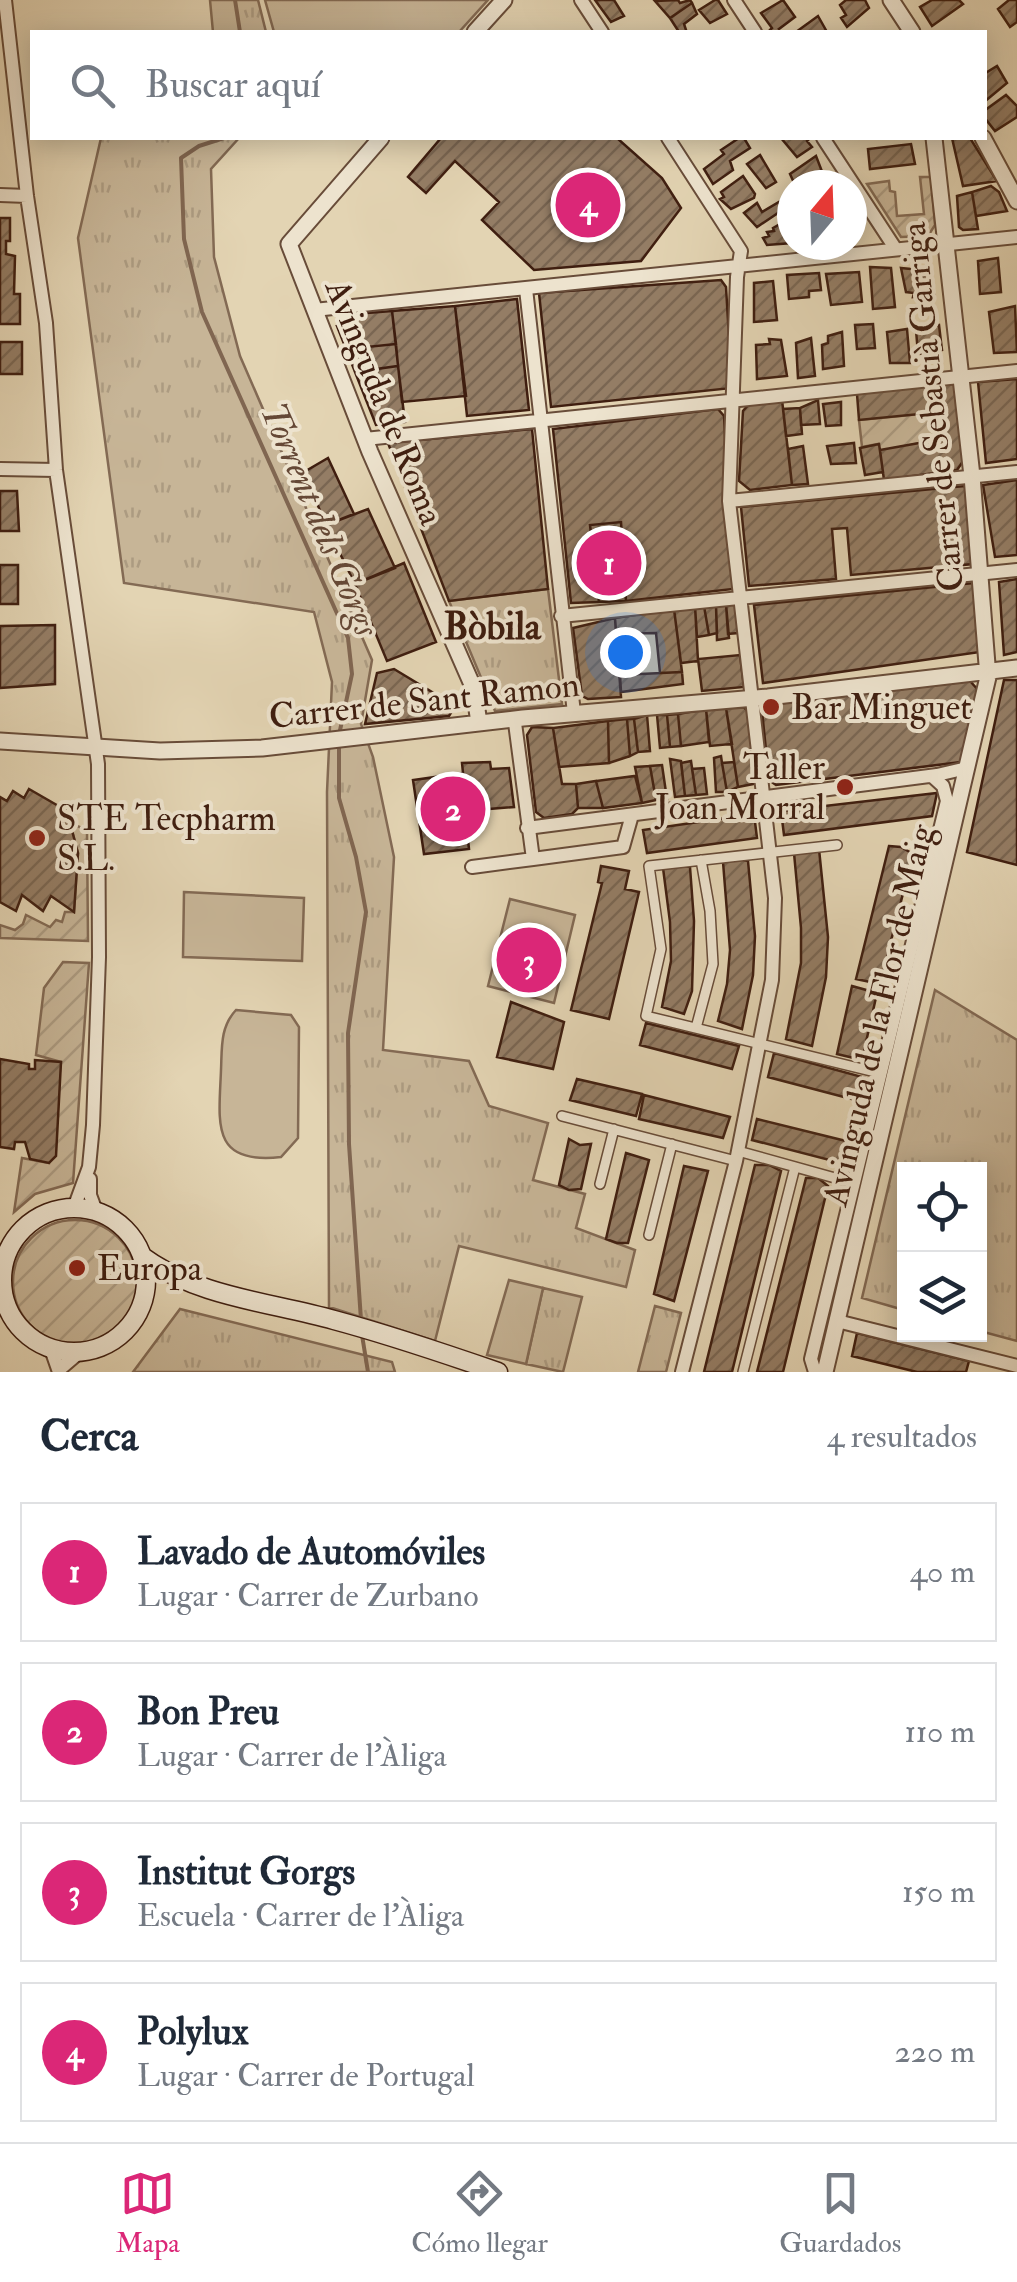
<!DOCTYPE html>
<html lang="es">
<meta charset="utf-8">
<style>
body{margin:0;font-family:"IM FELL Double Pica",serif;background:#f2f2f3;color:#1f2937}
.controls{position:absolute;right:30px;bottom:30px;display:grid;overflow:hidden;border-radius:0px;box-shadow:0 5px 25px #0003}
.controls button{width:90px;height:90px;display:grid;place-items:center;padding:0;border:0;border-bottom:2px solid #e0e1e3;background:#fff;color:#1f2937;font:50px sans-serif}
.compass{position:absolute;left:777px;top:170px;width:90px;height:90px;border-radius:50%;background:#fff;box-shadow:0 5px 25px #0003;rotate:19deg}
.you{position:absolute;left:625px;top:652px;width:35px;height:35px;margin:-25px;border:8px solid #fff;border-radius:50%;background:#1a73e8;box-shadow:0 0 0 15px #1a73e833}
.badge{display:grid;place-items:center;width:65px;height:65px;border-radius:50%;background:#db2777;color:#fff;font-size:32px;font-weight:700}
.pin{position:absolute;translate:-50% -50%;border:5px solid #fff;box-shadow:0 2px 10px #0006}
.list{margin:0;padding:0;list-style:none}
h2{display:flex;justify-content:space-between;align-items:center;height:130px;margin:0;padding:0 40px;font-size:42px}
h2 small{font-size:32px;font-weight:400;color:#747a83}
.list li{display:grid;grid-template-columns:65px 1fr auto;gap:30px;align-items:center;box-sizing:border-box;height:140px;margin:0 20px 20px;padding:0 20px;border:2px solid #e0e1e3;border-radius:0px}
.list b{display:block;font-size:38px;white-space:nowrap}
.list p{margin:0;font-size:32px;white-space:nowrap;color:#747a83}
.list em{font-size:32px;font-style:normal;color:#747a83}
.icon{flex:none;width:55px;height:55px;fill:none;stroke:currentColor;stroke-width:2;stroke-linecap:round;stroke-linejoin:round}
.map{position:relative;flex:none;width:1017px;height:1372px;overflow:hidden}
.search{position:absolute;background:#fff;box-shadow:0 5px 25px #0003;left:30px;right:30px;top:30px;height:110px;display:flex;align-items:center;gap:25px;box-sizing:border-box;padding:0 35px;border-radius:0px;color:#747a83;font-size:38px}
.sheet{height:770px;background:#fff}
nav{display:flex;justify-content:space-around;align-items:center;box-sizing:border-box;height:140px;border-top:2px solid #e0e1e3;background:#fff;font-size:28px;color:#747a83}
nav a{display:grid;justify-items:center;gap:5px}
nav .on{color:#db2777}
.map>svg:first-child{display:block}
.grass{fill:url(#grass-tufts);stroke:#836a54;stroke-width:2.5}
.garden{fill:url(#garden-furrows);stroke:#836a54;stroke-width:2.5}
.pitch{fill:#c7b597;stroke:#836a54;stroke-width:2.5}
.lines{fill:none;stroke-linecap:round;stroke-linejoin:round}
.stream{stroke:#806651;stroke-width:4}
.building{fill:url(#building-hatch);stroke:#3f1e10;stroke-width:2.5}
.pedestrian-casing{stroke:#684c39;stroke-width:12}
.minor-casing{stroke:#684c39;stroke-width:16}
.tertiary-casing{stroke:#684c39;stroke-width:19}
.secondary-casing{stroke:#3f1e10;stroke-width:21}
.pedestrian{stroke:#ede3ce;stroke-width:9}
.minor{stroke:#ede3ce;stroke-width:12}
.tertiary{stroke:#ede3ce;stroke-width:15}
.secondary{stroke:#ede3ce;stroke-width:18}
.poi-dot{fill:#8f2418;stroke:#ede3ce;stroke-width:4}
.labels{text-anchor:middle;stroke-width:8;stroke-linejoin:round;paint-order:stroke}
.street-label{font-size:35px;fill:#3f1e10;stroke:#ede3ce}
.poi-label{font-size:35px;fill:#3f1e10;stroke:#ede3ce;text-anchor:start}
.water-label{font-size:38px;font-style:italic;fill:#654836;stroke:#ede3ce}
.neighbourhood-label{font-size:38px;font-weight:bold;fill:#3f1e10;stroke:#ede3ce}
</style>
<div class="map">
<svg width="1017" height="1372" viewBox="0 0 1017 1372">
<defs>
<pattern id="grass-tufts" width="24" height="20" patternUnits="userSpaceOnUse" patternTransform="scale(2.5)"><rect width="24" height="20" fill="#c7b597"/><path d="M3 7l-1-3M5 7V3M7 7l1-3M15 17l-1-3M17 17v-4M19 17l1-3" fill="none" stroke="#ac9b81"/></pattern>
<pattern id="garden-furrows" width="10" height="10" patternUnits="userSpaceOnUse" patternTransform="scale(2.5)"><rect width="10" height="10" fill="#c7b597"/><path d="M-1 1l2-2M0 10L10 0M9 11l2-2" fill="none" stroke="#ac9b81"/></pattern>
<pattern id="building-hatch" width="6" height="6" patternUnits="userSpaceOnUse" patternTransform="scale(2.5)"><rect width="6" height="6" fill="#947d65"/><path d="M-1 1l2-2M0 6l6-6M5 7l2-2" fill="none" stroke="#7a6652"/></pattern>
</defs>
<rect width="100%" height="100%" fill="#e3d4b3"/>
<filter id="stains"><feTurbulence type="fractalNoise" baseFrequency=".002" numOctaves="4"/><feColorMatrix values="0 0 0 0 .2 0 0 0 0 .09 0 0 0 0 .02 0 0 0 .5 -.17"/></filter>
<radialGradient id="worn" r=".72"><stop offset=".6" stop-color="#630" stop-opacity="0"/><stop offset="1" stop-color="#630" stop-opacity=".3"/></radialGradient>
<path class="grass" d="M 210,0 L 258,0 L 266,32 L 213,32 Z
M 101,138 L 239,138 L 211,169 L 214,257 L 240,356 L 372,660 L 361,724 L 373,757 L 394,857 L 383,1050 L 469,1061 L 489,1106 L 548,1123 L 533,1180 L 585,1194 L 576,1228 L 635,1250 L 626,1287 L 459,1246 L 435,1341 L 329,1307 L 327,792 L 332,682 L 314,612 L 124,583 L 78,238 Z
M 548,589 L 562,704 L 495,711 L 449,601 Z
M 935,990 L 1017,1040 L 1017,1341 L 980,1331 L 980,1170 L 904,1170 L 904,1310 L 862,1298 Z
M 543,1288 L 582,1297 L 563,1372 L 526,1364 Z
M 655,1306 L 681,1313 L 666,1372 L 638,1372 Z
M 180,1309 L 392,1362 L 395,1372 L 133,1372 Z"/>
<path class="garden" d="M 920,177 L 931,177 L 935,225 L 928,236 L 901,237 L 867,184 L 889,181 L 890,191 L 895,192 L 897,216 L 924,214 Z
M 931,413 L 936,440 L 880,451 L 878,444 L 862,447 L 859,420 Z
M 70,823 L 87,830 L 88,941 L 0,938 L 0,925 L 15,930 L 23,924 L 26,915 L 50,927 L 56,920 L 62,922 L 65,912 L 74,912 L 78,853 Z
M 63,962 L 89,963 L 73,1183 L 35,1194 L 14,1212 L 22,1158 L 49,1163 L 61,1062 L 36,1055 L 44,988 Z
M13 1282a62 62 0 1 1 124 0a62 62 0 1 1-124 0Z"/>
<path class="pitch" d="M 265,0 L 488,0 L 459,32 L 274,32 Z
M 184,892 L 304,898 L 302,961 L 183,957 Z
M 510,899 L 575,915 L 554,1003 L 488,986 Z
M 236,1010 L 291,1015 L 299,1027 L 298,1138 L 281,1157 C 210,1165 219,1123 221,1070 C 222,1048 220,1027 236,1010 Z
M 509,1280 L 543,1288 L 526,1364 L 487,1355 Z"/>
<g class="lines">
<path class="stream" d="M 235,0 L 240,32
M 224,138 L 199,146 L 181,158 L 184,239 L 202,312 L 348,638 L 352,674 L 339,735
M 339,745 L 339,798 L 356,857 L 366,912 L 348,1033 L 349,1144 L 361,1320
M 362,1335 L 368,1372"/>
</g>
<path class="building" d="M 595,0 L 614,0 L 624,16 L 611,22 Z
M 678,0 L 680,3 L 690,0 L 692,3 L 670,18 L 655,1 Z
M 715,0 L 718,0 L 727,14 L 710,23 L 699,10 Z
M 783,0 L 795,17 L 779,29 L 782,32 L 768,32 L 772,28 L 761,13 Z
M 846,0 L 865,0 L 869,8 L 847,27 L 841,18 L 846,15 L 840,5 Z
M 932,0 L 959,0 L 963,4 L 932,26 L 920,7 Z
M 1009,0 L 1017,0 L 1017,22 L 1010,27 L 998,9 Z
M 692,3 L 697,14 L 684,24 L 686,30 L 679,32 L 670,18 Z
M 818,16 L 827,32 L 796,32 Z
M 997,66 L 1007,83 L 984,102 L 984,74 Z
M 1006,95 L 1017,106 L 1017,117 L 995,131 L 984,117 L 984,111 Z
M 441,138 L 617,138 L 662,178 L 681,208 L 641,261 L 534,270 L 482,220 L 499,202 L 455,161 L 426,193 L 408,177 Z
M 739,138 L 744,138 L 750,148 L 730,161 L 733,170 L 713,184 L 704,169 L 724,154 L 721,150 Z
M 781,138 L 810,138 L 807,141 L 812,147 L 797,157 Z
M 952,138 L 970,138 L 997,181 L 963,186 Z
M 911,144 L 915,164 L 870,169 L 868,149 Z
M 760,155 L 776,182 L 766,188 L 747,164 Z
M 816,156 L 823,174 L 809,185 L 795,185 L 790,174 Z
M 743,176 L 755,194 L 754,198 L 731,209 L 720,199 L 724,197 L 721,192 Z
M 991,186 L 999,192 L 1007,211 L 976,216 L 972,192 Z
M 972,192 L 978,229 L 963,230 L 959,227 L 957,196 Z
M 779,202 L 784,209 L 757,227 L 744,213 L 757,203 L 762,212 Z
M 792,215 L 792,243 L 767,245 L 763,238 L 769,236 L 767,232 L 774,231 L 773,228 L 782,223 L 788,226 L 784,218 Z
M 0,218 L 10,218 L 10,241 L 6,241 L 6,254 L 15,256 L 14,294 L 20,294 L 20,324 L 0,324 Z
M 998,258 L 1001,292 L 980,294 L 978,261 Z
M 870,267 L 891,268 L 895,307 L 873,309 Z
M 901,268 L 931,271 L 934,295 L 913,297 L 914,293 L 906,292 Z
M 859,272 L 862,302 L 831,305 L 826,274 Z
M 819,273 L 821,290 L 809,291 L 809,297 L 789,299 L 787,275 Z
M 721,280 L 726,287 L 732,388 L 551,407 L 539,293 Z
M 773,281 L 777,320 L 754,322 L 754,283 Z
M 517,299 L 529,410 L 467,416 L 455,306 Z
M 455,306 L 466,396 L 402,402 L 392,311 Z
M 1015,306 L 1017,352 L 994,353 L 989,312 Z
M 392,311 L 396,344 L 358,348 L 354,314 Z
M 356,324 L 358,348 L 346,349 L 337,326 Z
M 873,324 L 875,348 L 857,349 L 855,325 Z
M 939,325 L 942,350 L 918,354 L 916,330 Z
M 907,329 L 910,363 L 890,363 L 887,332 Z
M 842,332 L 844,366 L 823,369 L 822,345 L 828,343 L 828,336 Z
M 811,338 L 815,376 L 798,378 L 796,343 Z
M 769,339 L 781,340 L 787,376 L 757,379 L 756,345 L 770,344 Z
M 0,342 L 22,342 L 22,374 L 0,374 Z
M 396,344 L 398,366 L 355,372 L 346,349 Z
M 398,366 L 405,422 L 376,425 L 355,372 Z
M 1017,379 L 1017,459 L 986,463 L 978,382 Z
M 948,381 L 958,388 L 966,457 L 957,470 L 884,480 L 880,450 L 936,440 L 929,413 L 859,420 L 857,394 Z
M 782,400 L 792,485 L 750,490 L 739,481 L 743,411 L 750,403 Z
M 818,400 L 820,424 L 801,425 L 800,408 Z
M 841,402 L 841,425 L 826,426 L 823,404 Z
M 800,408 L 802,434 L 786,436 L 783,409 Z
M 718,409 L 724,416 L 733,589 L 626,601 L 621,522 L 590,525 L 599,602 L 571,603 L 553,429 Z
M 532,429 L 548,589 L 449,601 L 388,443 Z
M 854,443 L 856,463 L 831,464 L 827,446 Z
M 879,444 L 883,472 L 865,475 L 860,448 Z
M 803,446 L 808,484 L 792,485 L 788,449 Z
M 328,458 L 354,514 L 326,525 L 304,472 Z
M 1017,480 L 1017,555 L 995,557 L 983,485 Z
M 965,486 L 973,564 L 851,575 L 847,528 L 832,529 L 836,579 L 749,586 L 741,507 Z
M 0,491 L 17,491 L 19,531 L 0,531 Z
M 368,509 L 395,568 L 355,584 L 326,525 Z
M 621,522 L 626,601 L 599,602 L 590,525 Z
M 404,563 L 436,642 L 387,661 L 355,584 Z
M 0,565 L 18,565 L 18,604 L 0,604 Z
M 1017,579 L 1017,652 L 1004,655 L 999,582 Z
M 974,583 L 980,652 L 763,683 L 754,605 Z
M 726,604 L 729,638 L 717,640 L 716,605 Z
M 726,604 L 737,604 L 738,633 L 728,634 Z
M 716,605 L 717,633 L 709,635 L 704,606 Z
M 695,606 L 698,661 L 681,663 L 674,609 Z
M 695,606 L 704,606 L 709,635 L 697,637 Z
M 674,609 L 682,672 L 660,673 L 656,633 L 616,634 L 615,618 Z
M 615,618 L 621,697 L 588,699 L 582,696 L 573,628 Z
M 55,625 L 55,684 L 0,688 L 0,626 Z
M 740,655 L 744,687 L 702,691 L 698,659 Z
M 394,669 L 455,706 L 449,716 L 365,724 L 377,673 Z
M 682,672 L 683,684 L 621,692 L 620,675 Z
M 1004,680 L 1017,680 L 1017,865 L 967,852 Z
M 970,681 L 979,691 L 961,762 L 776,785 L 769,780 L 762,711 L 767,705 Z
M 743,707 L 750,712 L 757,779 L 753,784 L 738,787 L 726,708 Z
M 726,708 L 732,744 L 710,746 L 706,709 Z
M 706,709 L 709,742 L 681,746 L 678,714 Z
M 678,714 L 681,746 L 670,747 L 667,715 Z
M 647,715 L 650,751 L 638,752 L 634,719 Z
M 657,715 L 667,715 L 670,747 L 660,748 Z
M 627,719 L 630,756 L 609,763 L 608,721 Z
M 627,719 L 634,719 L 638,752 L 630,756 Z
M 608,721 L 609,763 L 559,767 L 553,728 Z
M 532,727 L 553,728 L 562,784 L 576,784 L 578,808 L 572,814 L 544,818 L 536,812 L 527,735 Z
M 721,756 L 722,763 L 727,792 L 716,792 L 714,758 Z
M 670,759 L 681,761 L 685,796 L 675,797 Z
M 691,761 L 696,795 L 685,796 L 681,763 Z
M 490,762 L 491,769 L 509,768 L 514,807 L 465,811 L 469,849 L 424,854 L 413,780 L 463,773 L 462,763 Z
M 734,762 L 738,787 L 727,792 L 722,763 Z
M 662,765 L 667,799 L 656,800 L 650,766 Z
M 650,766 L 656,800 L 642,803 L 635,767 Z
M 704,768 L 707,794 L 696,795 L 692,769 Z
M 460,774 L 469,849 L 424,854 L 413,780 Z
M 635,776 L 642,803 L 603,808 L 596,781 Z
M 596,781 L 603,808 L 578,808 L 576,784 Z
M 29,789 L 74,815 L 70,823 L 78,853 L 74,912 L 51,896 L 43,911 L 22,895 L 16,911 L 0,902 L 0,797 L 7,801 L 13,791 L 24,798 Z
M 937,793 L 932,816 L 784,835 L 781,811 Z
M 754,814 L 757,838 L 647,853 L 643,830 Z
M 889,846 L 901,847 L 913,854 L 880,984 L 856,979 Z
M 819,849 L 828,937 L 826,977 L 812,1046 L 786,1039 L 801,963 L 801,928 L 794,853 Z
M 735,858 L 748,861 L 755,936 L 753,975 L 742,1029 L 718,1021 L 727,984 L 730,950 L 723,862 Z
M 675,865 L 690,867 L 694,921 L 692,991 L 684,1014 L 662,1007 L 671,961 L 670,922 L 663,868 Z
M 601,866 L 629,871 L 625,889 L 639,892 L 609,1019 L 571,1010 L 602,883 L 598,882 Z
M 852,986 L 877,993 L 862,1060 L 837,1054 Z
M 511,1002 L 564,1022 L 553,1069 L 497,1057 Z
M 646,1023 L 739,1046 L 732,1069 L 640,1045 Z
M 774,1053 L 866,1078 L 859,1101 L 768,1077 Z
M 0,1059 L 29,1064 L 29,1069 L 35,1069 L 35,1060 L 61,1062 L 56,1156 L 49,1163 L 30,1159 L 25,1142 L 15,1142 L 14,1149 L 0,1147 Z
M 577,1079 L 642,1094 L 636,1116 L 570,1100 Z
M 644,1095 L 730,1117 L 723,1138 L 639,1119 Z
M 757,1119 L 850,1142 L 845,1164 L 752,1140 Z
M 569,1139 L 580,1145 L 591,1144 L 581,1189 L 569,1190 L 559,1185 Z
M 626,1153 L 649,1160 L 628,1243 L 617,1243 L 606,1239 Z
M 755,1165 L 769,1165 L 781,1171 L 732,1372 L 704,1372 Z
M 684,1166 L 708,1171 L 674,1301 L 654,1294 Z
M 806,1178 L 818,1178 L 828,1186 L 783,1372 L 757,1372 Z
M 857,1333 L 969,1361 L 966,1372 L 917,1372 L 852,1356 Z"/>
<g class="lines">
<defs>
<path id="pedestrian" d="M 837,845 L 649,866 L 661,949 L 646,1016 L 879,1073
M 696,1028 L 713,964 L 710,911 L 701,860
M 562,1116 L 736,1161
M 738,1151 L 853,1183
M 600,1184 L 614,1129
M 649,1235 L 672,1144
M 743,1372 L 795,1167"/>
<path id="minor" d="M 5,0 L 27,196 L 46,323 L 56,470 L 98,764 L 99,957 L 93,1125 L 89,1167 L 74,1208
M 581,0 L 602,32
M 734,0 L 755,32
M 668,138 L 741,251 L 737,277 L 729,501 L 775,898 L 772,980 L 736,1161 L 682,1372
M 823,138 L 895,248
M 0,195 L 27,196
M 526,289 L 574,713
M 314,310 L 1017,237
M 365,439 L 1017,371
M 0,469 L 56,470
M 729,501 L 1017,472
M 561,616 L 1017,570
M 511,719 L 515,723 L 533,859 L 623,847 L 632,815
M 527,828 L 937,775 L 967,768
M 472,867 L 533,859
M 90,1179 L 90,1195 L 96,1211
M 837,1321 L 1017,1366
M 51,1349 L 59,1372
M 60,1369 L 80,1352
M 815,1372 L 811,1359 L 947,801 L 943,786 L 932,776"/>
<path id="tertiary" d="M 891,0 L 912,32
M 475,32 L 504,0
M 381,138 L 289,244 L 370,452 L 474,689 L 479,723
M 983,138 L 1017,201
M 0,741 L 160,751 L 262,748 L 523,718 L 768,697 L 1017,668
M 825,1372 L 988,677 L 972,476 L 934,138"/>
<path id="secondary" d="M2 1280a72 72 0 1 1 144 0a72 72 0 1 1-144 0Z
M 143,1257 C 198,1297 270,1302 334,1320 C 390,1335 443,1353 498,1372"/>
</defs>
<use href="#pedestrian" class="pedestrian-casing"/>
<use href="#minor" class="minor-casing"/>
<use href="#tertiary" class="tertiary-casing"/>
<use href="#secondary" class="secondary-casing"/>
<use href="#pedestrian" class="pedestrian"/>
<use href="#minor" class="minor"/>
<use href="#tertiary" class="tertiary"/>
<use href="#secondary" class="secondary"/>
</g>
<g class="poi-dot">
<circle cx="771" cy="707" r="10"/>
<circle cx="845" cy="787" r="10"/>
<circle cx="37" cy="838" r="10"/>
<circle cx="77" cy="1268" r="10"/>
</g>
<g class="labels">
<g class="street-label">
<text transform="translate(385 402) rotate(68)" y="12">Avinguda de Roma</text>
<text transform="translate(932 407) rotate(-96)" y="12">Carrer de Sebastià Garriga</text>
<text transform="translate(424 700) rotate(-6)" y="12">Carrer de Sant Ramon</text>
<text transform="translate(878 1015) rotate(-77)" y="12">Avinguda de la Flor de Maig</text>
</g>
<g class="poi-label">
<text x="791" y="719">Bar Minguet</text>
<text x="825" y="779" text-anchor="end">Taller<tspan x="825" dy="40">Joan Morral</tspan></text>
<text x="57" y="830">STE Tecpharm<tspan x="57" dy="40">S.L.</tspan></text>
<text x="97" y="1280">Europa</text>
</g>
<g class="water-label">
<text transform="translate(321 519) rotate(67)" y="13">Torrent dels Gorgs</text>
</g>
<g class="neighbourhood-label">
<text x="492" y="639">Bòbila</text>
</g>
</g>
<rect width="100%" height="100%" filter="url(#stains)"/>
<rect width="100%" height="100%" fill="url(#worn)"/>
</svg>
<div class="controls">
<button><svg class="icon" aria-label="locate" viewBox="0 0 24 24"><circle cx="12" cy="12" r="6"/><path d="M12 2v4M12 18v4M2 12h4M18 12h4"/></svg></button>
<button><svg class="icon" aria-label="layers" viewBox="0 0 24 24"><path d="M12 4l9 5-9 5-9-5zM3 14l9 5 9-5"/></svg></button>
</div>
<svg class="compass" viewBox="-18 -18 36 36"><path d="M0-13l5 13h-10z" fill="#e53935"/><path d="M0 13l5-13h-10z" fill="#747a83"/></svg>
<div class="you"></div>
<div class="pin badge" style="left:609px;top:563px">1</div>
<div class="pin badge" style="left:453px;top:809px">2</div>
<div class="pin badge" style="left:529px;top:960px">3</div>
<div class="pin badge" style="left:588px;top:205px">4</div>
<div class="search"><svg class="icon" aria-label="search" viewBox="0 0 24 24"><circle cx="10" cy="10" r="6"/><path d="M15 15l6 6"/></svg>Buscar aquí</div>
</div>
<section class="sheet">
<h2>Cerca<small>4 resultados</small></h2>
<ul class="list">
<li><span class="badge">1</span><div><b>Lavado de Automóviles</b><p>Lugar · Carrer de Zurbano</p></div><em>40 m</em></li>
<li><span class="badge">2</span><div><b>Bon Preu</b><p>Lugar · Carrer de l'Àliga</p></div><em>110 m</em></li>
<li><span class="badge">3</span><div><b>Institut Gorgs</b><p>Escuela · Carrer de l'Àliga</p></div><em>150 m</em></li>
<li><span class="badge">4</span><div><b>Polylux</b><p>Lugar · Carrer de Portugal</p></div><em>220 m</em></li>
</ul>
</section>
<nav>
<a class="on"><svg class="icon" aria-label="map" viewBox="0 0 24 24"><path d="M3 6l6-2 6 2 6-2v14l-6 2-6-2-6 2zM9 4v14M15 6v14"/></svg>Mapa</a>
<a><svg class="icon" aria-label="directions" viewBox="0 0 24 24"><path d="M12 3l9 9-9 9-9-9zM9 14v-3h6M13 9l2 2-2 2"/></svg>Cómo llegar</a>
<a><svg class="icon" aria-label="saved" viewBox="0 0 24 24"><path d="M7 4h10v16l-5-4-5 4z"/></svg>Guardados</a>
</nav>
